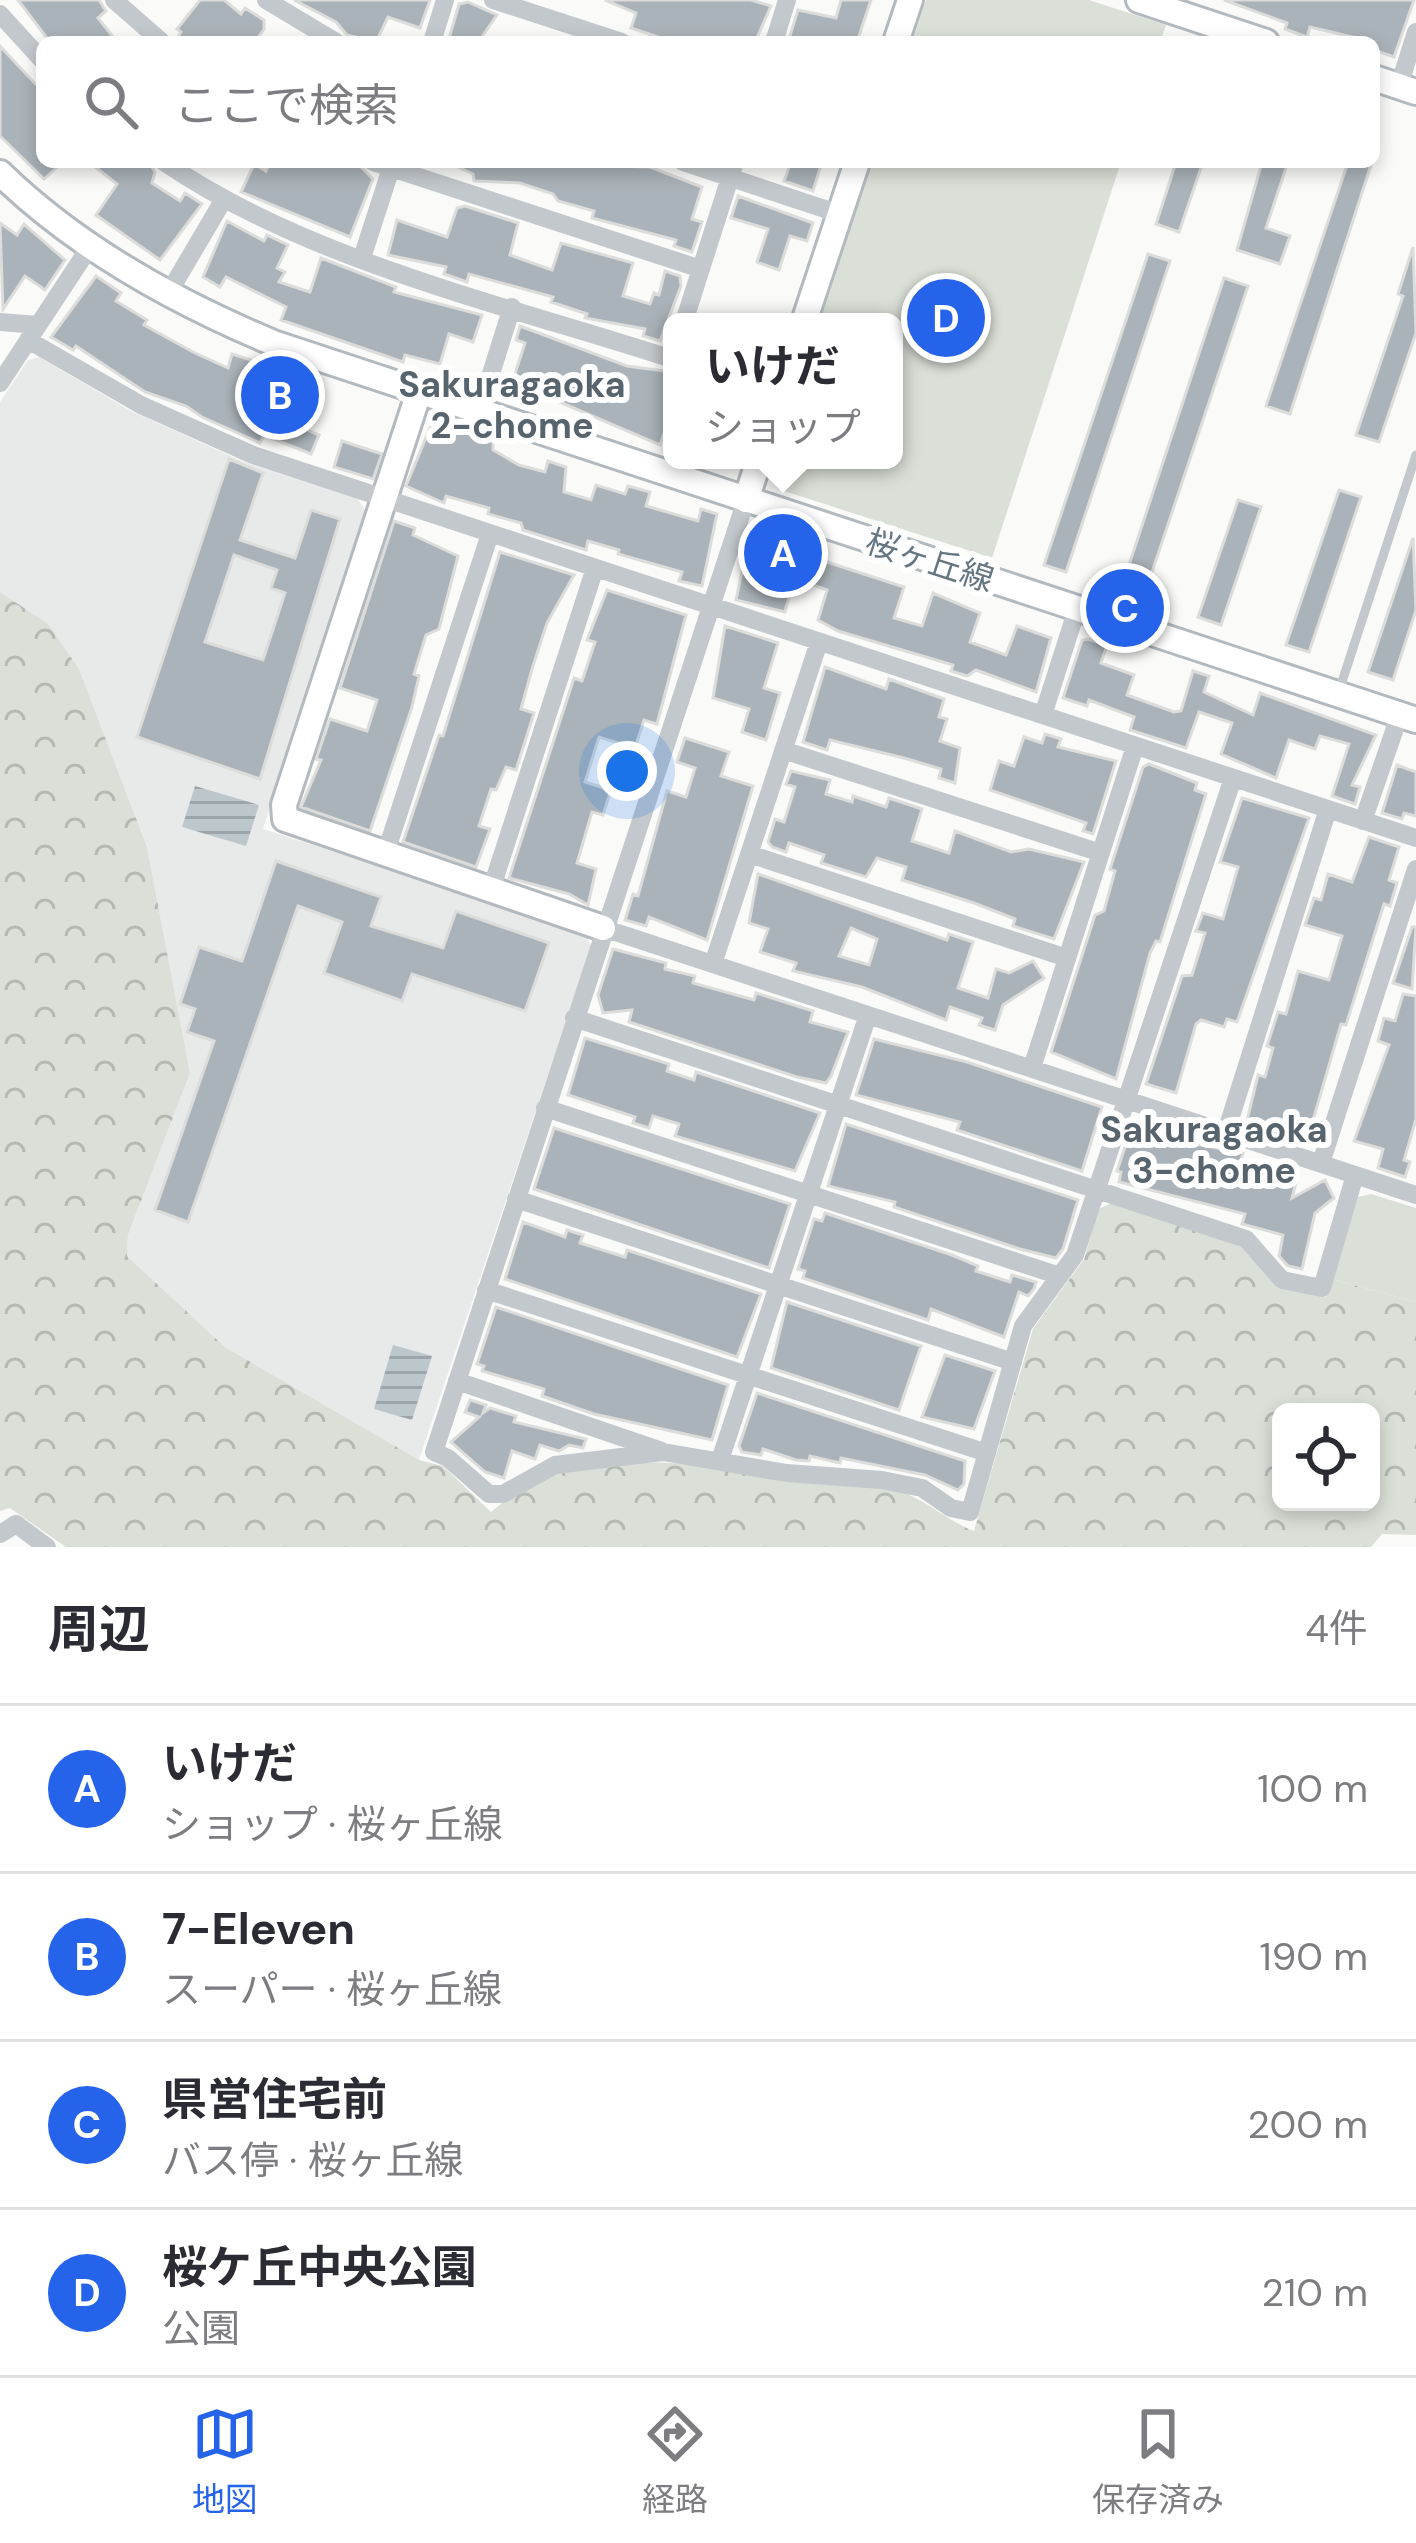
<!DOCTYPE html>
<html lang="ja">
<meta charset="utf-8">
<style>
body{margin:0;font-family:"DM Sans","Noto Sans JP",sans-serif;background:#f2f2f3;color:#2b2b33}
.controls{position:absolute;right:36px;bottom:36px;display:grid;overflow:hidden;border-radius:18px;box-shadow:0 6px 18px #0003}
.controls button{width:108px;height:108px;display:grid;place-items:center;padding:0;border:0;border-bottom:3px solid #e1e1e2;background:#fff;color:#2b2b33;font:60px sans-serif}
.you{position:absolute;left:627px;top:771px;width:42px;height:42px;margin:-30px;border:9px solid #fff;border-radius:50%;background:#1a73e8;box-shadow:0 0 0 18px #1a73e833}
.badge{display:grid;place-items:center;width:78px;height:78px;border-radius:50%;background:#2563eb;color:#fff;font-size:39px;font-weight:700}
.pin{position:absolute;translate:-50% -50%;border:6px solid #fff;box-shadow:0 3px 12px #0006}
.popup{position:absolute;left:663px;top:313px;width:240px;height:156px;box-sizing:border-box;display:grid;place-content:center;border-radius:18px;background:#fff;filter:drop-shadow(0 3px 9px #0005);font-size:39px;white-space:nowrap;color:#7c7c81}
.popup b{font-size:45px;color:#2b2b33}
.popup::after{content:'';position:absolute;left:50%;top:100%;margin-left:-24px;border:24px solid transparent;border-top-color:#fff}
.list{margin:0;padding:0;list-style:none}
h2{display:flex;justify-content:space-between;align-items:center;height:156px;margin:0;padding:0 48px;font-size:51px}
h2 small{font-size:39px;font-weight:400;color:#7c7c81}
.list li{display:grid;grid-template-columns:78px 1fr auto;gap:36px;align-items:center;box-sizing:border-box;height:168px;padding:0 48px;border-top:3px solid #e1e1e2}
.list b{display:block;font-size:45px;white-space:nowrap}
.list p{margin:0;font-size:39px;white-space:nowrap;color:#7c7c81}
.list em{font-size:39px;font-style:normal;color:#7c7c81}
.icon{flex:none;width:66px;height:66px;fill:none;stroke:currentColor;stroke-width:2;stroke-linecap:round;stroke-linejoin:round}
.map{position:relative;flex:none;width:1416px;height:1547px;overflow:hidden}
.search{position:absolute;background:#fff;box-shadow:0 6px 18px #0003;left:36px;right:36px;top:36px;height:132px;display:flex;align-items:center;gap:30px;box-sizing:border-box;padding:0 42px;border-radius:18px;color:#7c7c81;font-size:45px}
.sheet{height:828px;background:#fff}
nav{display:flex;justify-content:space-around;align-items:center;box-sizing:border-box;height:168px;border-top:3px solid #e1e1e2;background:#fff;font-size:33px;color:#7c7c81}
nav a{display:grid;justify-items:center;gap:6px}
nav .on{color:#2563eb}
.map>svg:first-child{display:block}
.built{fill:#e8e9e9}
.green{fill:#dadfd7}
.forest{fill:url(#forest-crowns);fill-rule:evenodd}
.water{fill:url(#water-rules)}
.building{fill:#aab3b9;stroke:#dcdcda;stroke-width:3;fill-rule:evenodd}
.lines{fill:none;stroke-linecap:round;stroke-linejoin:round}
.secondary-casing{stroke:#b3babf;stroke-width:30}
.lane{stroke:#c3c8cc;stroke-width:9}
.street{stroke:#c3c8cc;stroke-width:18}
.secondary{stroke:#fff;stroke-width:24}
.labels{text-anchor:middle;stroke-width:12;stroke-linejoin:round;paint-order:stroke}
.street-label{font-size:33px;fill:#657683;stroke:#fff}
.neighbourhood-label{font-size:36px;font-weight:bold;fill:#57646e;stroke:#fff}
</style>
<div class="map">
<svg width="1416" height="1547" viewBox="0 0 1416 1547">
<defs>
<pattern id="forest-crowns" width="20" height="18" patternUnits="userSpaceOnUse" patternTransform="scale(3)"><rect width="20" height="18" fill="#dadfd7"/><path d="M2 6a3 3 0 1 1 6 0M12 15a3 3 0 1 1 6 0" fill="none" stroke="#b4b9b4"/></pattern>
<pattern id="water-rules" width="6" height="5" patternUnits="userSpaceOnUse" patternTransform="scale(3)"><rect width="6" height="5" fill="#bbc7cb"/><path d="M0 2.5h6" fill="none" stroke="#9ca6aa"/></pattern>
</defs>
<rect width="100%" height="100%" fill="#fafaf8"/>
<path class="built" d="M 39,357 L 131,411 L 244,462 L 357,498 L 367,513 L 263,829 L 585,933 L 591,946 L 419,1460 L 225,1347 L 127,1256 L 128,1235 L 190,1073 L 147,847 L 79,669 L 0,592 L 0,402 L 28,360 Z"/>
<path class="green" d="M 926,0 L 1089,0 L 1166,25 L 1160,42 L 912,42 Z
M 872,162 L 1121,162 L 992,558 L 778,489 L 770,474 L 775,460 L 894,460 L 894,322 L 820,322 Z
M 1371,1194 L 1416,1208 L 1416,1302 L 1332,1279 L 1358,1197 Z"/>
<path class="forest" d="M 0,592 L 48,624 L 79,669 L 147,847 L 190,1073 L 128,1235 L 127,1256 L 225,1347 L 419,1460 L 443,1466 L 491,1512 C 505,1501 521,1486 536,1479 C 620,1441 805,1478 896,1490 C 928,1500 945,1520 974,1531 L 1033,1329 L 1084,1259 L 1099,1209 L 1111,1203 L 1239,1245 L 1277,1288 L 1326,1297 L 1332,1279 L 1416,1302 L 1416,1535 L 1382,1534 L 1371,1547 L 66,1547 L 10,1508 L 0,1511 ZM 1281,1412 L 1371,1412 L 1371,1502 L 1281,1502 Z"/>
<path class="water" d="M 195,786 L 259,805 L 246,846 L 182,827 Z
M 393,1345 L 432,1356 L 412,1420 L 374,1409 Z"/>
<path class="building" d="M 18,0 L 99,0 L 106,11 L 98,18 L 117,42 L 50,42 Z
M 200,0 L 224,0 L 241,14 L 245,8 L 264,20 L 264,29 L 255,42 L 175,42 L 181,32 L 177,29 Z
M 294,0 L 430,0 L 420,28 L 388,17 L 376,42 L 347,35 L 336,22 Z
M 605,0 L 751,0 L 771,6 L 755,42 L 673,42 L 631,28 L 636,13 Z
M 841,0 L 871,0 L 857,42 L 788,42 L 798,10 L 836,18 Z
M 1224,0 L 1414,0 L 1394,57 L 1374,50 L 1374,42 L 1310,27 L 1307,37 L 1285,29 L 1287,23 Z
M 468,2 L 497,15 L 479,41 L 448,42 L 459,4 Z
M 0,46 L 42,91 L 42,162 L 63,162 L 44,179 L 0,136 Z
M 89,162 L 149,162 L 155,172 L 152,183 L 180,201 L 185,193 L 202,204 L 160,260 L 96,215 L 117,184 Z
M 270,162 L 348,162 L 361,167 L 373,179 L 350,237 L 241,192 L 254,164 L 266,171 Z
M 447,162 L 650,167 L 702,187 L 692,219 L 702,222 L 692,252 L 674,246 L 676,240 L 592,218 L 594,211 L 558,201 L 553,194 L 520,183 L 474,181 L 473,174 Z
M 791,162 L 822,162 L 813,191 L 784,181 Z
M 1176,162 L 1203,162 L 1179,232 L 1156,224 Z
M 1262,162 L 1288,162 L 1266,228 L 1290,236 L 1280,264 L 1237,250 Z
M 1348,162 L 1372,162 L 1290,414 L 1266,406 Z
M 738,196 L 813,223 L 807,241 L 790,236 L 779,270 L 757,262 L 768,229 L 731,218 Z
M 465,206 L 518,223 L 510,255 L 552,270 L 561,243 L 633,263 L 623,296 L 650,304 L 654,293 L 659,295 L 665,271 L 680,276 L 681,286 L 660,341 L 643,336 L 645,329 L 585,318 L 587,314 L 551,302 L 553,297 L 469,274 L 467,282 L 444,274 L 446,267 L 388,255 L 397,220 L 447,237 L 457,208 Z
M 227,221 L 264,241 L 267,235 L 288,245 L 277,268 L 285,272 L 279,282 L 310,292 L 321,258 L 396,287 L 394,292 L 482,315 L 473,342 L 449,334 L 440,364 L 405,355 L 403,362 L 281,320 L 286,307 L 226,277 L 220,287 L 203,277 Z
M 0,223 L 17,235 L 24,224 L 65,260 L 45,290 L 25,276 L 3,309 Z
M 1413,247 L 1416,333 L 1379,442 L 1356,435 L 1403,296 L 1398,294 Z
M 1148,254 L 1170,261 L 1066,572 L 1044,565 Z
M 96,276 L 121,293 L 116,301 L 147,320 L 144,325 L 193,352 L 228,368 L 232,354 L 251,360 L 246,376 L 272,387 L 276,373 L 296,379 L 284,420 L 319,435 L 311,454 L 264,435 L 260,443 L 202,417 L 186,406 L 145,392 L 76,346 L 73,350 L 51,337 Z
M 1224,278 L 1248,286 L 1143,599 L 1120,592 Z
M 520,326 L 627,366 L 672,372 L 672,408 L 660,445 L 555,400 L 528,396 L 525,403 L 502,395 L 506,382 L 512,383 L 525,343 L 516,340 Z
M 432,423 L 493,441 L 493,450 L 519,465 L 545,472 L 548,461 L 566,467 L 564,492 L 591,500 L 596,485 L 625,494 L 628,486 L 650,492 L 646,506 L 698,521 L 701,509 L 717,514 L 702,586 L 679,581 L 682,572 L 618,554 L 619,550 L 588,541 L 586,550 L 523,530 L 521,523 L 488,514 L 489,508 L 446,496 L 444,503 L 406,486 Z
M 342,441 L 382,454 L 373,479 L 334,467 Z
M 229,459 L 263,473 L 240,540 L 295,558 L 311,510 L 340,519 L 260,779 L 137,737 ZM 234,555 L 277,570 L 271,588 L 285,593 L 263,660 L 205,642 Z
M 1339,490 L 1361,497 L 1309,652 L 1286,645 Z
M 1238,500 L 1261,507 L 1221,625 L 1198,617 Z
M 394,521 L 415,528 L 413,535 L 458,556 L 439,629 L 426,635 L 414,674 L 419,676 L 412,707 L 370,831 L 301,807 L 321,760 L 316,759 L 330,719 L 367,731 L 377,700 L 340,688 Z
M 759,529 L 797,541 L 793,551 L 904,587 L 894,618 L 922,626 L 933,593 L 980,613 L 970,642 L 1006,655 L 1017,626 L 1051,638 L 1036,692 L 976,670 L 967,676 L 951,671 L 953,665 L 838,631 L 818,620 L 827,590 L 794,578 L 785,612 L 736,600 L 747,548 Z
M 1413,538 L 1416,610 L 1393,680 L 1368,672 Z
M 500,552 L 574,575 L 547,623 L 532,669 L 521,709 L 534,713 L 516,770 L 506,767 L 496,790 L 491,789 L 479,826 L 490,829 L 476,867 L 403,842 L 439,735 L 443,736 Z
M 607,590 L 686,615 L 657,724 L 644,720 L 635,748 L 599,737 L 585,782 L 611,790 L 603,815 L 592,812 L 577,863 L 596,869 L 588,905 L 569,894 L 509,878 L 574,678 L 582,681 L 595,642 L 587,640 Z
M 725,626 L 778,643 L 764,688 L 780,693 L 766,740 L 742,732 L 749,709 L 713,698 Z
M 1087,639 L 1107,645 L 1101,663 L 1134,675 L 1127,695 L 1174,712 L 1181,711 L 1193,671 L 1209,676 L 1204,692 L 1253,715 L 1260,693 L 1376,735 L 1352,785 L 1360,787 L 1355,804 L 1332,796 L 1349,744 L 1320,736 L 1315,749 L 1289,740 L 1276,778 L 1221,754 L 1232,723 L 1199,712 L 1186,748 L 1130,730 L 1134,717 L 1089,700 L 1087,706 L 1063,698 L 1082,640 Z
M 825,667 L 886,689 L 889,679 L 944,699 L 939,717 L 947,719 L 940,741 L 960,748 L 955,783 L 939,778 L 941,769 L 904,758 L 830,740 L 827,750 L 803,742 Z
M 1045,734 L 1061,739 L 1058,747 L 1116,761 L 1093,834 L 1083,831 L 1086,823 L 990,790 L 999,761 L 1014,766 L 1024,737 L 1042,743 Z
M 685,738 L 729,752 L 721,776 L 753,786 L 707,940 L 649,917 L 646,926 L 625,920 L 633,894 L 638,896 L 667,791 L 686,797 L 695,768 L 677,762 Z
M 1149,764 L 1197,783 L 1195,790 L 1206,794 L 1160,942 L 1156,941 L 1150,953 L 1116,1079 L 1051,1052 L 1095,915 L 1104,911 L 1115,871 L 1110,869 L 1143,767 Z
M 1397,765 L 1416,772 L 1416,816 L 1404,813 L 1402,819 L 1382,813 Z
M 791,771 L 830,780 L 826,794 L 852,802 L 853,796 L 886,807 L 889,798 L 922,809 L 912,841 L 949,853 L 955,831 L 1011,852 L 1029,849 L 1084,862 L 1054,939 L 1013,926 L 1015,919 L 974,903 L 902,880 L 906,867 L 877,858 L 866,877 L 821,863 L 824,855 L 789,843 L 786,852 L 772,847 L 768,842 L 775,819 L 784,822 L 795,787 L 786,784 Z
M 1242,798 L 1309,818 L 1237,1022 L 1227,1019 L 1224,1027 L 1201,1020 L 1196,1024 L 1176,1093 L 1146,1084 L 1182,976 L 1192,975 L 1205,933 L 1196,931 L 1203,913 L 1223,919 L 1238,867 L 1220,862 Z
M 1369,837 L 1399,847 L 1389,880 L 1397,883 L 1390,906 L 1384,904 L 1346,1025 L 1341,1024 L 1307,1141 L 1246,1125 L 1258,1075 L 1265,1077 L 1273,1048 L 1267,1046 L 1278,1012 L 1286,1014 L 1298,971 L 1329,980 L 1342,936 L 1305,925 L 1314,898 L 1321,900 L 1328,874 L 1352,882 Z
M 276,861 L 381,897 L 371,926 L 443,948 L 456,911 L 549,943 L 525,1011 L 412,974 L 402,1001 L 324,973 L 342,922 L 298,906 L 188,1222 L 155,1210 L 214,1041 L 187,1032 L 195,1009 L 180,1004 L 199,947 L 242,961 Z
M 758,874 L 947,940 L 949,934 L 973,942 L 958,988 L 988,998 L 996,969 L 1009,973 L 1033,961 L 1044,978 L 1003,1005 L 995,1030 L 979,1025 L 982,1018 L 950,1007 L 946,1020 L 862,987 L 793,971 L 796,963 L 760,952 L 768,929 L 749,923 ZM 851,928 L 877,939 L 869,965 L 839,956 Z
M 1412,927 L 1416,927 L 1412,989 L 1393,983 Z
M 613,949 L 666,963 L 665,969 L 695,976 L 693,983 L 754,1000 L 756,993 L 813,1011 L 810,1022 L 848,1032 L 831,1076 L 826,1083 L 797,1077 L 629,1022 L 632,1010 L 603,1013 L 598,995 Z
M 1403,994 L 1416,996 L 1416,1119 L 1404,1160 L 1410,1162 L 1405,1177 L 1378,1168 L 1383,1149 L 1354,1141 L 1389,1045 L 1378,1041 L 1384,1018 L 1395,1021 Z
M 585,1038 L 669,1064 L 667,1071 L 694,1080 L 696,1072 L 820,1113 L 795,1171 L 675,1136 L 679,1124 L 653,1116 L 649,1128 L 633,1123 L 635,1117 L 568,1095 Z
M 874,1039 L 967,1062 L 1102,1107 L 1082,1171 L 957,1130 L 960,1122 L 856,1095 Z
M 1133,1123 L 1155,1129 L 1153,1136 L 1243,1153 L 1240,1163 L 1297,1179 L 1292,1198 L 1325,1180 L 1334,1198 L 1315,1213 L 1302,1269 L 1288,1266 L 1279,1256 L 1283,1235 L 1242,1224 L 1245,1214 L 1119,1182 L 1121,1172 L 1117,1171 Z
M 846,1124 L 1078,1200 L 1063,1249 L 1056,1258 L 1020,1249 L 894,1207 L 895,1202 L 828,1186 Z
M 554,1128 L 790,1204 L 769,1268 L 534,1189 Z
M 825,1213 L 952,1255 L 978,1266 L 976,1271 L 1010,1282 L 1012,1275 L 1036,1282 L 1034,1289 L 1028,1296 L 1019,1292 L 1004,1337 L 931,1309 L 928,1320 L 803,1278 L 805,1271 L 798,1269 L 814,1219 L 822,1221 Z
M 523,1222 L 565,1237 L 567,1230 L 583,1235 L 580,1243 L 625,1257 L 627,1250 L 761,1294 L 737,1357 L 505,1279 Z
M 787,1302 L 921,1346 L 899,1410 L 771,1368 Z
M 496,1307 L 728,1385 L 712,1440 L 594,1414 L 542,1396 L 544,1389 L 482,1371 L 484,1366 L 477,1364 Z
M 945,1355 L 995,1371 L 974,1429 L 922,1417 Z
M 757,1393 L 965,1461 L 964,1484 L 958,1490 L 925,1475 L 841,1458 L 840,1463 L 810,1456 L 809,1461 L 796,1460 L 763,1449 L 761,1455 L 742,1452 L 739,1446 Z
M 470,1400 L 486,1405 L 483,1413 L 490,1408 L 516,1416 L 514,1422 L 586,1439 L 583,1448 L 569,1445 L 559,1451 L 540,1445 L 535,1459 L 512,1451 L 504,1478 L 485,1472 L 451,1442 L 479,1417 L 465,1412 Z"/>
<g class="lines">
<defs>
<path id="secondary" d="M 1139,0 L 1266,42
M 896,42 L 910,0
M 1374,78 L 1416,92
M 0,173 C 77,248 177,303 276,344 L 1416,720
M 804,322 L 857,162
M 419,392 L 284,805 L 285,819 L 603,928
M 746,500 L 759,460"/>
</defs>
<use href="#secondary" class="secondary-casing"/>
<path class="lane" d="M 1338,694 L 1416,455"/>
<path class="street" d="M 114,0 L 162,42
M 266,0 L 336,42
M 493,0 L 622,42
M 0,14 L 42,60
M 432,42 L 445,0
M 774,42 L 787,0
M 1399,86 L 1416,32
M 164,162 C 309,261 506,305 672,359
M 373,162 L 701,269
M 683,162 L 840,214
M 362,258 L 393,162
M 168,294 L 224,199
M 0,322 L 38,325
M 684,322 L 735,162
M 28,340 L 141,405 L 253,455 L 1416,838
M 0,383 L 91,245
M 479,412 L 512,307
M 746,500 L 434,1452 L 448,1458 L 489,1494 L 503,1494 L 555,1465 L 663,1452 L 787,1473 L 882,1480 L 922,1488 L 951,1508 L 970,1512 L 1023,1326 L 1075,1255 L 1233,778
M 1043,715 L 1077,609
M 783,750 L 1101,853
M 1363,821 L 1400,714
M 749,854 L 1067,958
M 385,855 L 490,534
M 491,890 L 595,568
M 603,928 L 1416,1195
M 713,964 L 819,642
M 574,1018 L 1246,1239 L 1282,1280 L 1322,1288 L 1355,1175
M 1032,1068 L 1135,746
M 545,1108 L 1060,1276
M 1226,1132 L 1328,809
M 1321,1163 L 1416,869
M 516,1199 L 1013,1362
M 486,1290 L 987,1453
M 457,1381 L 662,1451
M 720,1460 L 868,1015
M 0,1534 L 16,1524 L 47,1547"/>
<use href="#secondary" class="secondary"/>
</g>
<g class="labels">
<g class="street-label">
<text transform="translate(930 560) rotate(18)" y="12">桜ヶ丘線</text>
</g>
<g class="neighbourhood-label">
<text x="512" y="397">Sakuragaoka<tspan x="512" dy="41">2-chome</tspan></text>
<text x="1214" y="1142">Sakuragaoka<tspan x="1214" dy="41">3-chome</tspan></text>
</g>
</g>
</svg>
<div class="controls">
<button><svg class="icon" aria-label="locate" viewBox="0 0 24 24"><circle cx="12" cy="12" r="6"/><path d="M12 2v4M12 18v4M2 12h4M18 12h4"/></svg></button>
</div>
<div class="you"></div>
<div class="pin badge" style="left:783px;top:553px">A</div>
<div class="popup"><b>いけだ</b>ショップ</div>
<div class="pin badge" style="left:280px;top:395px">B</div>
<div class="pin badge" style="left:1125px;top:608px">C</div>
<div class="pin badge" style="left:946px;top:318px">D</div>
<div class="search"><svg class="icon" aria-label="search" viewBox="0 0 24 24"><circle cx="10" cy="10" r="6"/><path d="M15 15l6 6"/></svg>ここで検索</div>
</div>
<section class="sheet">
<h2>周辺<small>4件</small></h2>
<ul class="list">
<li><span class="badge">A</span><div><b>いけだ</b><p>ショップ · 桜ヶ丘線</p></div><em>100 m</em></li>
<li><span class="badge">B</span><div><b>7-Eleven</b><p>スーパー · 桜ヶ丘線</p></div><em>190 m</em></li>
<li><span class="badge">C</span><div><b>県営住宅前</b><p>バス停 · 桜ヶ丘線</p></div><em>200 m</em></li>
<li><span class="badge">D</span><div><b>桜ケ丘中央公園</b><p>公園</p></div><em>210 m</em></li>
</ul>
</section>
<nav>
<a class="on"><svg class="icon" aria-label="map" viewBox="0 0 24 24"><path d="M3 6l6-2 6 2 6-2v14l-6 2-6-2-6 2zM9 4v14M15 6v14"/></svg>地図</a>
<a><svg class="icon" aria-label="directions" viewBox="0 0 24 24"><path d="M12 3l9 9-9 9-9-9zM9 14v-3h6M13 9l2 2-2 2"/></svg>経路</a>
<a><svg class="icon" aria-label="saved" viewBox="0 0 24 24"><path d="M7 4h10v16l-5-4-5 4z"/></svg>保存済み</a>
</nav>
